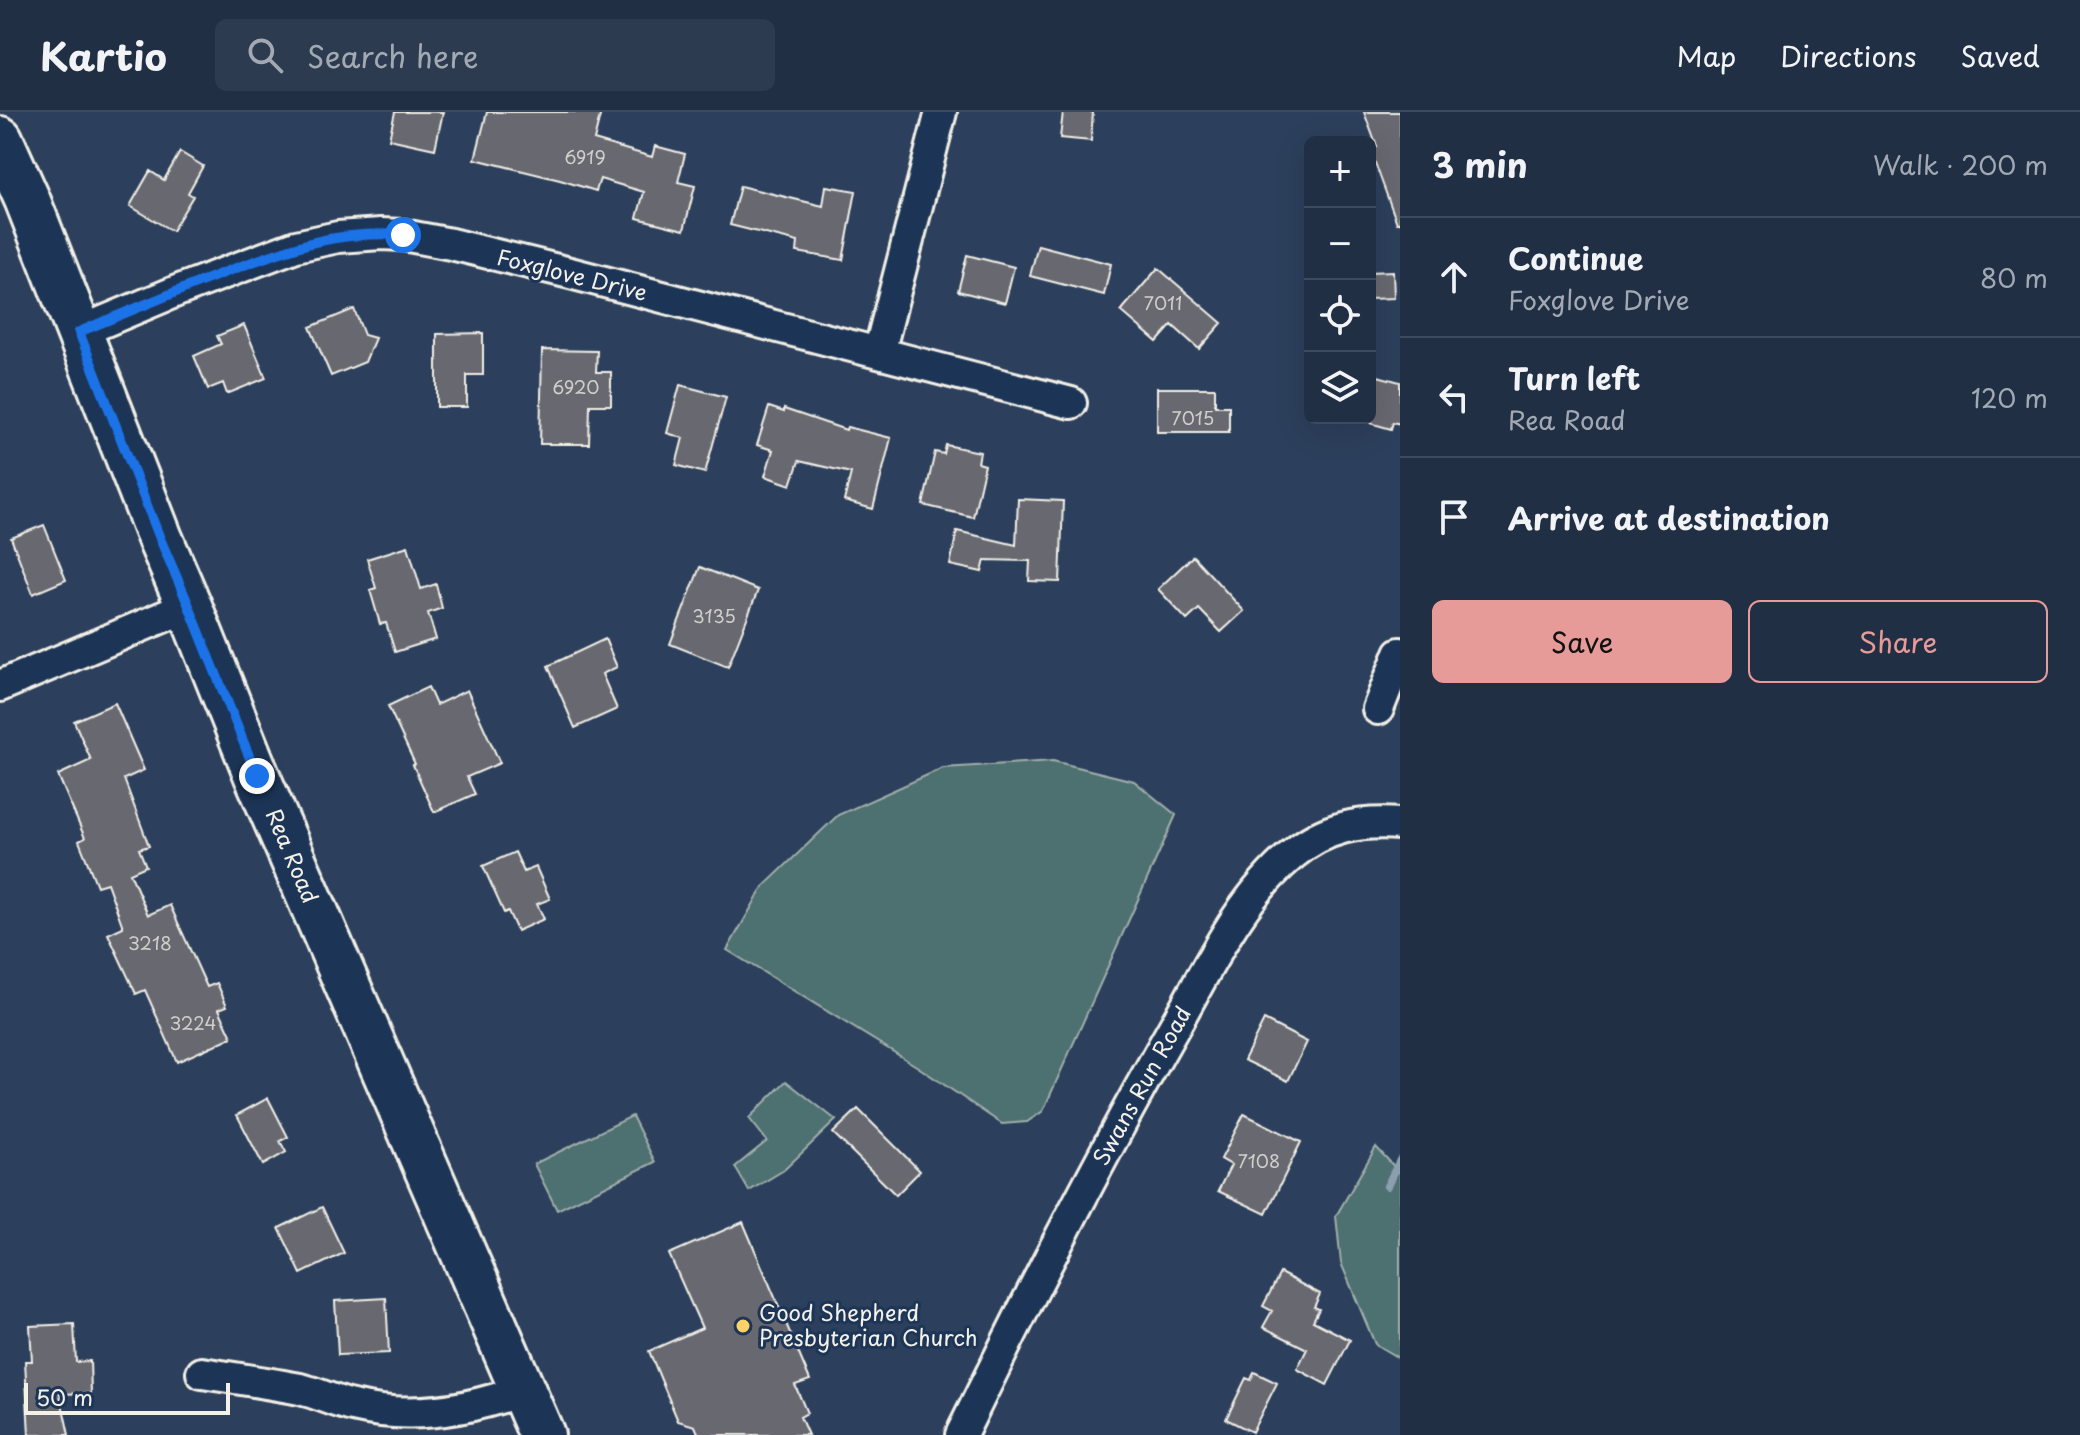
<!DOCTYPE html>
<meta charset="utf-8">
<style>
body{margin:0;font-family:"Playpen Sans",sans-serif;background:#2d3b50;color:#f1f3f6}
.controls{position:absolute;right:24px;top:24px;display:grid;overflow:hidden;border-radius:12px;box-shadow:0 8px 32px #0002}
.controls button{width:72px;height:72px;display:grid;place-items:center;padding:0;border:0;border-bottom:2px solid #3e4a5e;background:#212f45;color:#f1f3f6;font:40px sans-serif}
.scale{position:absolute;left:24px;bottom:20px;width:206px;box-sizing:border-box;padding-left:8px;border:4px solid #f4f1e8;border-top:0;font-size:22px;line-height:28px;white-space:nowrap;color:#f4f1e8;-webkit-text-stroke:6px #1d3557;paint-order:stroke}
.stop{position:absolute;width:24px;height:24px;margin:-18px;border:6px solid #1a73e8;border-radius:50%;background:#fff}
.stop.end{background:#1a73e8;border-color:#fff;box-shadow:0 2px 8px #0008}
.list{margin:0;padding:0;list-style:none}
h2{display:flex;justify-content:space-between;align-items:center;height:104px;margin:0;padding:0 32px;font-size:34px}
h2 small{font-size:26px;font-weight:400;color:#a2a9b3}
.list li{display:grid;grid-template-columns:52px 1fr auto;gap:24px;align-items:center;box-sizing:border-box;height:120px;padding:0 32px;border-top:2px solid #3e4a5e}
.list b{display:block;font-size:30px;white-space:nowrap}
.list p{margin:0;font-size:26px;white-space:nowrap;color:#a2a9b3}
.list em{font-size:26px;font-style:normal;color:#a2a9b3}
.actions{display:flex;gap:16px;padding:24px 32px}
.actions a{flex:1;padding:18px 0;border:2px solid #e69b98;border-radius:12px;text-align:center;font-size:28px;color:#e69b98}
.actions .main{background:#e69b98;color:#111}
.icon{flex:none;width:44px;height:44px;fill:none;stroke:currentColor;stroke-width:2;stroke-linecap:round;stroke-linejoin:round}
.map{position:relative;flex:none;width:1400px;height:1323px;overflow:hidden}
header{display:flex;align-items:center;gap:48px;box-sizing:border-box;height:112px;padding:0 40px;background:#212f45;border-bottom:2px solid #3e4a5e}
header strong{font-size:38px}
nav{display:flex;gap:44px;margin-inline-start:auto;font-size:28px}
.search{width:560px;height:72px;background:#2d3b50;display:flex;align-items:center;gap:20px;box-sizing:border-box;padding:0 28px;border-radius:12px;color:#a2a9b3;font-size:30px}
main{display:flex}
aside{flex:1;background:#212f45}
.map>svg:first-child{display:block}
.green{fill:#4e6f6f;stroke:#a1b0ac;stroke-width:2}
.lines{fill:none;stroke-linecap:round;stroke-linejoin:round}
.stream{stroke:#8c9fb1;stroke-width:8}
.building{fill:#686871;stroke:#f4f1e8;stroke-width:2}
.street-casing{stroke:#f4f1e8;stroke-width:36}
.secondary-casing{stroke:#f4f1e8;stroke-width:50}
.street{stroke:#1d3557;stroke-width:30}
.secondary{stroke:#1d3557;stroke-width:44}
.route{stroke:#1a73e8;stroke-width:10}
.poi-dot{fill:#ffd166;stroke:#1d3557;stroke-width:3}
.labels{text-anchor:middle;stroke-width:6;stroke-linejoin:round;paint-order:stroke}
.number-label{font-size:18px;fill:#d1cfca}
.street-label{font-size:22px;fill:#f4f1e8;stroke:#1d3557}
.poi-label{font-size:22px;fill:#f4f1e8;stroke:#1d3557;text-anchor:start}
</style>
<header>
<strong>Kartio</strong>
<div class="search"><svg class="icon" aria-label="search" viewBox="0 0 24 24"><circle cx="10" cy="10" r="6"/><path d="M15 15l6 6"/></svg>Search here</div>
<nav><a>Map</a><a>Directions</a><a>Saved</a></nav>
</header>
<main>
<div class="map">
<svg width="1400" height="1323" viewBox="0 0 1400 1323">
<rect width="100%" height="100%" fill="#2c3f5c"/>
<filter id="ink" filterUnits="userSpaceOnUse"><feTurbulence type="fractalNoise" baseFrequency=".0125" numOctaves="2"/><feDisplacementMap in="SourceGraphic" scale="16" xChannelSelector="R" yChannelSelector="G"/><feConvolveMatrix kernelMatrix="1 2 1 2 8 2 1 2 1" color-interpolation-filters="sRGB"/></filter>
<g filter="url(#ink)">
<path class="green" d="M 1053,649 L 1134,669 L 1176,703 L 1043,999 L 1027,1010 L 1002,1012 L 918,955 L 727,838 L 763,775 L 838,703 L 943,656 Z
M 786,969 L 836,1008 L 784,1058 L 749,1079 L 735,1055 L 767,1029 L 749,1006 Z
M 632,1004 L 655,1050 L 557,1098 L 534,1052 Z
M 1376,1035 L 1400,1061 L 1400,1247 L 1375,1232 L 1341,1151 L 1336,1104 Z"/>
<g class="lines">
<path class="stream" d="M 1387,1074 L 1400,1048"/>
</g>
<path class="building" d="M 395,0 L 443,0 L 435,37 L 389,27 Z
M 487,0 L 601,0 L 594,28 L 652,45 L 655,34 L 685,42 L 678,70 L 695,74 L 684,118 L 637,106 L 644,80 L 600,67 L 596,79 L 560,68 L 475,47 Z
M 1063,0 L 1093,0 L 1091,29 L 1060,26 Z
M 1364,0 L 1400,0 L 1400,111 L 1397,111 L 1370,37 L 1377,35 Z
M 180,40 L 203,54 L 188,81 L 193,84 L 172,119 L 130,94 L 150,59 L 164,68 Z
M 740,74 L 823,94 L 826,74 L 856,79 L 843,148 L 797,140 L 798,130 L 730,113 Z
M 1038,133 L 1111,152 L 1104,183 L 1030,164 Z
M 967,143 L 1014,155 L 1005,191 L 958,179 Z
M 1158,156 L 1222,211 L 1199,237 L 1172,213 L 1157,230 L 1121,199 Z
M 1393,159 L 1394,186 L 1370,187 L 1370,160 Z
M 354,197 L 364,223 L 375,226 L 365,250 L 331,264 L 310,215 Z
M 244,213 L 266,266 L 227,282 L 223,271 L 208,277 L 194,244 L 221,232 L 217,224 Z
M 483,221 L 483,263 L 467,263 L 467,295 L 437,295 L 437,222 Z
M 542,238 L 597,239 L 596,260 L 611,260 L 611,293 L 590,293 L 589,332 L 540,332 Z
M 1374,263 L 1400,270 L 1400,312 L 1393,310 L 1391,317 L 1370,311 L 1370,278 Z
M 680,273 L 726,285 L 705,361 L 676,353 L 683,326 L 667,321 Z
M 1157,276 L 1215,276 L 1215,294 L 1229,294 L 1229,320 L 1157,320 Z
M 769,295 L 784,300 L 784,297 L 846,318 L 847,315 L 891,326 L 873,397 L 844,389 L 851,361 L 799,349 L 791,373 L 765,364 L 773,338 L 757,333 Z
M 946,333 L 980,340 L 978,351 L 985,353 L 973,405 L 923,393 L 935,340 L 944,342 Z
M 1018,387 L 1063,389 L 1060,470 L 1029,469 L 1030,449 L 985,448 L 982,460 L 950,453 L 957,419 L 1016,433 Z
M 44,413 L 66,468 L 33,482 L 11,426 Z
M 408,434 L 421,477 L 436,472 L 442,496 L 428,501 L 436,527 L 395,540 L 386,511 L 380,512 L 370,478 L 376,476 L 367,447 Z
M 1193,444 L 1244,499 L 1221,520 L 1199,497 L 1187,508 L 1158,477 Z
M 700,455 L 758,478 L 728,555 L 670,532 Z
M 605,527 L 617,555 L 602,562 L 617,597 L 575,616 L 548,554 Z
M 428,575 L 436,593 L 467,578 L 500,651 L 467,665 L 475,682 L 434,700 L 413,653 L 415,652 L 388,594 Z
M 115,591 L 144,658 L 124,667 L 149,734 L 139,737 L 146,754 L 130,761 L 148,803 L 170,793 L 207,875 L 217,871 L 227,894 L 219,897 L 232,925 L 177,950 L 145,878 L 136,882 L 108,822 L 123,815 L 107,771 L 97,774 L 79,729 L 85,726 L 58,663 L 91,648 L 74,609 Z
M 515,740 L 524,760 L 536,755 L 550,787 L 537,792 L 544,807 L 517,819 L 508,799 L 504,801 L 483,754 Z
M 1264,908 L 1307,930 L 1288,969 L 1244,948 Z
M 268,986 L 288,1025 L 280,1029 L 286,1040 L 263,1053 L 237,1003 Z
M 858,997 L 920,1059 L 896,1083 L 833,1021 Z
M 1244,1002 L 1301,1030 L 1266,1102 L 1218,1079 L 1231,1053 L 1221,1047 Z
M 322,1095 L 344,1141 L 301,1162 L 279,1116 Z
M 743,1110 L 810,1268 L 795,1273 L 807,1301 L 800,1305 L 808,1323 L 699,1323 L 695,1314 L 678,1309 L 649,1239 L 702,1216 L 669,1142 Z
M 1280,1161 L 1320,1182 L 1314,1195 L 1319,1197 L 1313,1209 L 1350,1228 L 1327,1273 L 1297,1257 L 1307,1237 L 1263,1215 L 1272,1199 L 1263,1194 Z
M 386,1186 L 389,1241 L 338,1243 L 335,1189 Z
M 74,1212 L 76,1250 L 90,1249 L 91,1281 L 60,1282 L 69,1323 L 29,1323 L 25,1249 L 32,1249 L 30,1214 Z
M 1254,1260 L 1277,1271 L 1252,1320 L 1226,1307 L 1246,1266 L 1251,1268 Z"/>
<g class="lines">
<defs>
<path id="street" d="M 79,220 L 177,179 L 296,134 L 338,125 L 381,122 L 403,123 L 451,132 L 570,161 L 1071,291
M 879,241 L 941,0
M 0,574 L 189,494
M 1378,597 L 1400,541
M 202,1261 C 235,1266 268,1271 300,1277 C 318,1281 335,1290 353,1294 C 410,1308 469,1298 523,1278
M 961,1323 C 1029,1184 1100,1045 1177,910 C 1210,852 1240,786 1293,742 C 1325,715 1359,709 1400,712"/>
<path id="secondary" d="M 0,27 L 27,87 L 161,429 L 189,494 L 257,664 L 542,1323"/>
</defs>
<use href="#street" class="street-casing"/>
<use href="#secondary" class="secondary-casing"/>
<use href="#street" class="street"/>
<use href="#secondary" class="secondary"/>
</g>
</g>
<g class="lines" filter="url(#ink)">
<path class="route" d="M 257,664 L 189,494 L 161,429 L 79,220 C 127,200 175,180 223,161 C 287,137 332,118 403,123"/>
</g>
<circle class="poi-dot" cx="743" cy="1214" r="8"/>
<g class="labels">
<g class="number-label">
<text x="585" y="52">6919</text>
<text x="1163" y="198">7011</text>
<text x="576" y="282">6920</text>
<text x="1193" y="313">7015</text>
<text x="714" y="511">3135</text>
<text x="150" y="838">3218</text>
<text x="193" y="918">3224</text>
<text x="1259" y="1056">7108</text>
</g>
<g class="street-label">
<text transform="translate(572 163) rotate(14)" y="8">Foxglove Drive</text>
<text transform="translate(292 744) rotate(67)" y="8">Rea Road</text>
<text transform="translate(1142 974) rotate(-61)" y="8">Swans Run Road</text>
</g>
<g class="poi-label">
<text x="759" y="1209">Good Shepherd<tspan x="759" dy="25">Presbyterian Church</tspan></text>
</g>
</g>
</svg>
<div class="controls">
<button>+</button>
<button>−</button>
<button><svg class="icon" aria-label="locate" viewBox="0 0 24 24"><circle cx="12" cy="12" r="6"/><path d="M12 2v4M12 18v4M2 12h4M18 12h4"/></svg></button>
<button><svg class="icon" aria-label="layers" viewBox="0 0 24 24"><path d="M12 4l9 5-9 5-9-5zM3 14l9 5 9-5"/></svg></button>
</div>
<div class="scale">50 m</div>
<div class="stop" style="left:403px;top:123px"></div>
<div class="stop end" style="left:257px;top:664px"></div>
</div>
<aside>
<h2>3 min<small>Walk · 200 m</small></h2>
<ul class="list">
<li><svg class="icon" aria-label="ahead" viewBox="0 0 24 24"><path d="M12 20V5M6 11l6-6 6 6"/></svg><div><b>Continue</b><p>Foxglove Drive</p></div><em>80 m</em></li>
<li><svg class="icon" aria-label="left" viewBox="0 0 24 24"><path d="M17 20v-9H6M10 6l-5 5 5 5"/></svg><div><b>Turn left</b><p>Rea Road</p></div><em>120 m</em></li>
<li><svg class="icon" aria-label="arrive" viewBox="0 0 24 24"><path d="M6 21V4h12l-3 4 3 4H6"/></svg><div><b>Arrive at destination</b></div></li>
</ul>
<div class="actions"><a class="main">Save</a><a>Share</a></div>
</aside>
</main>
